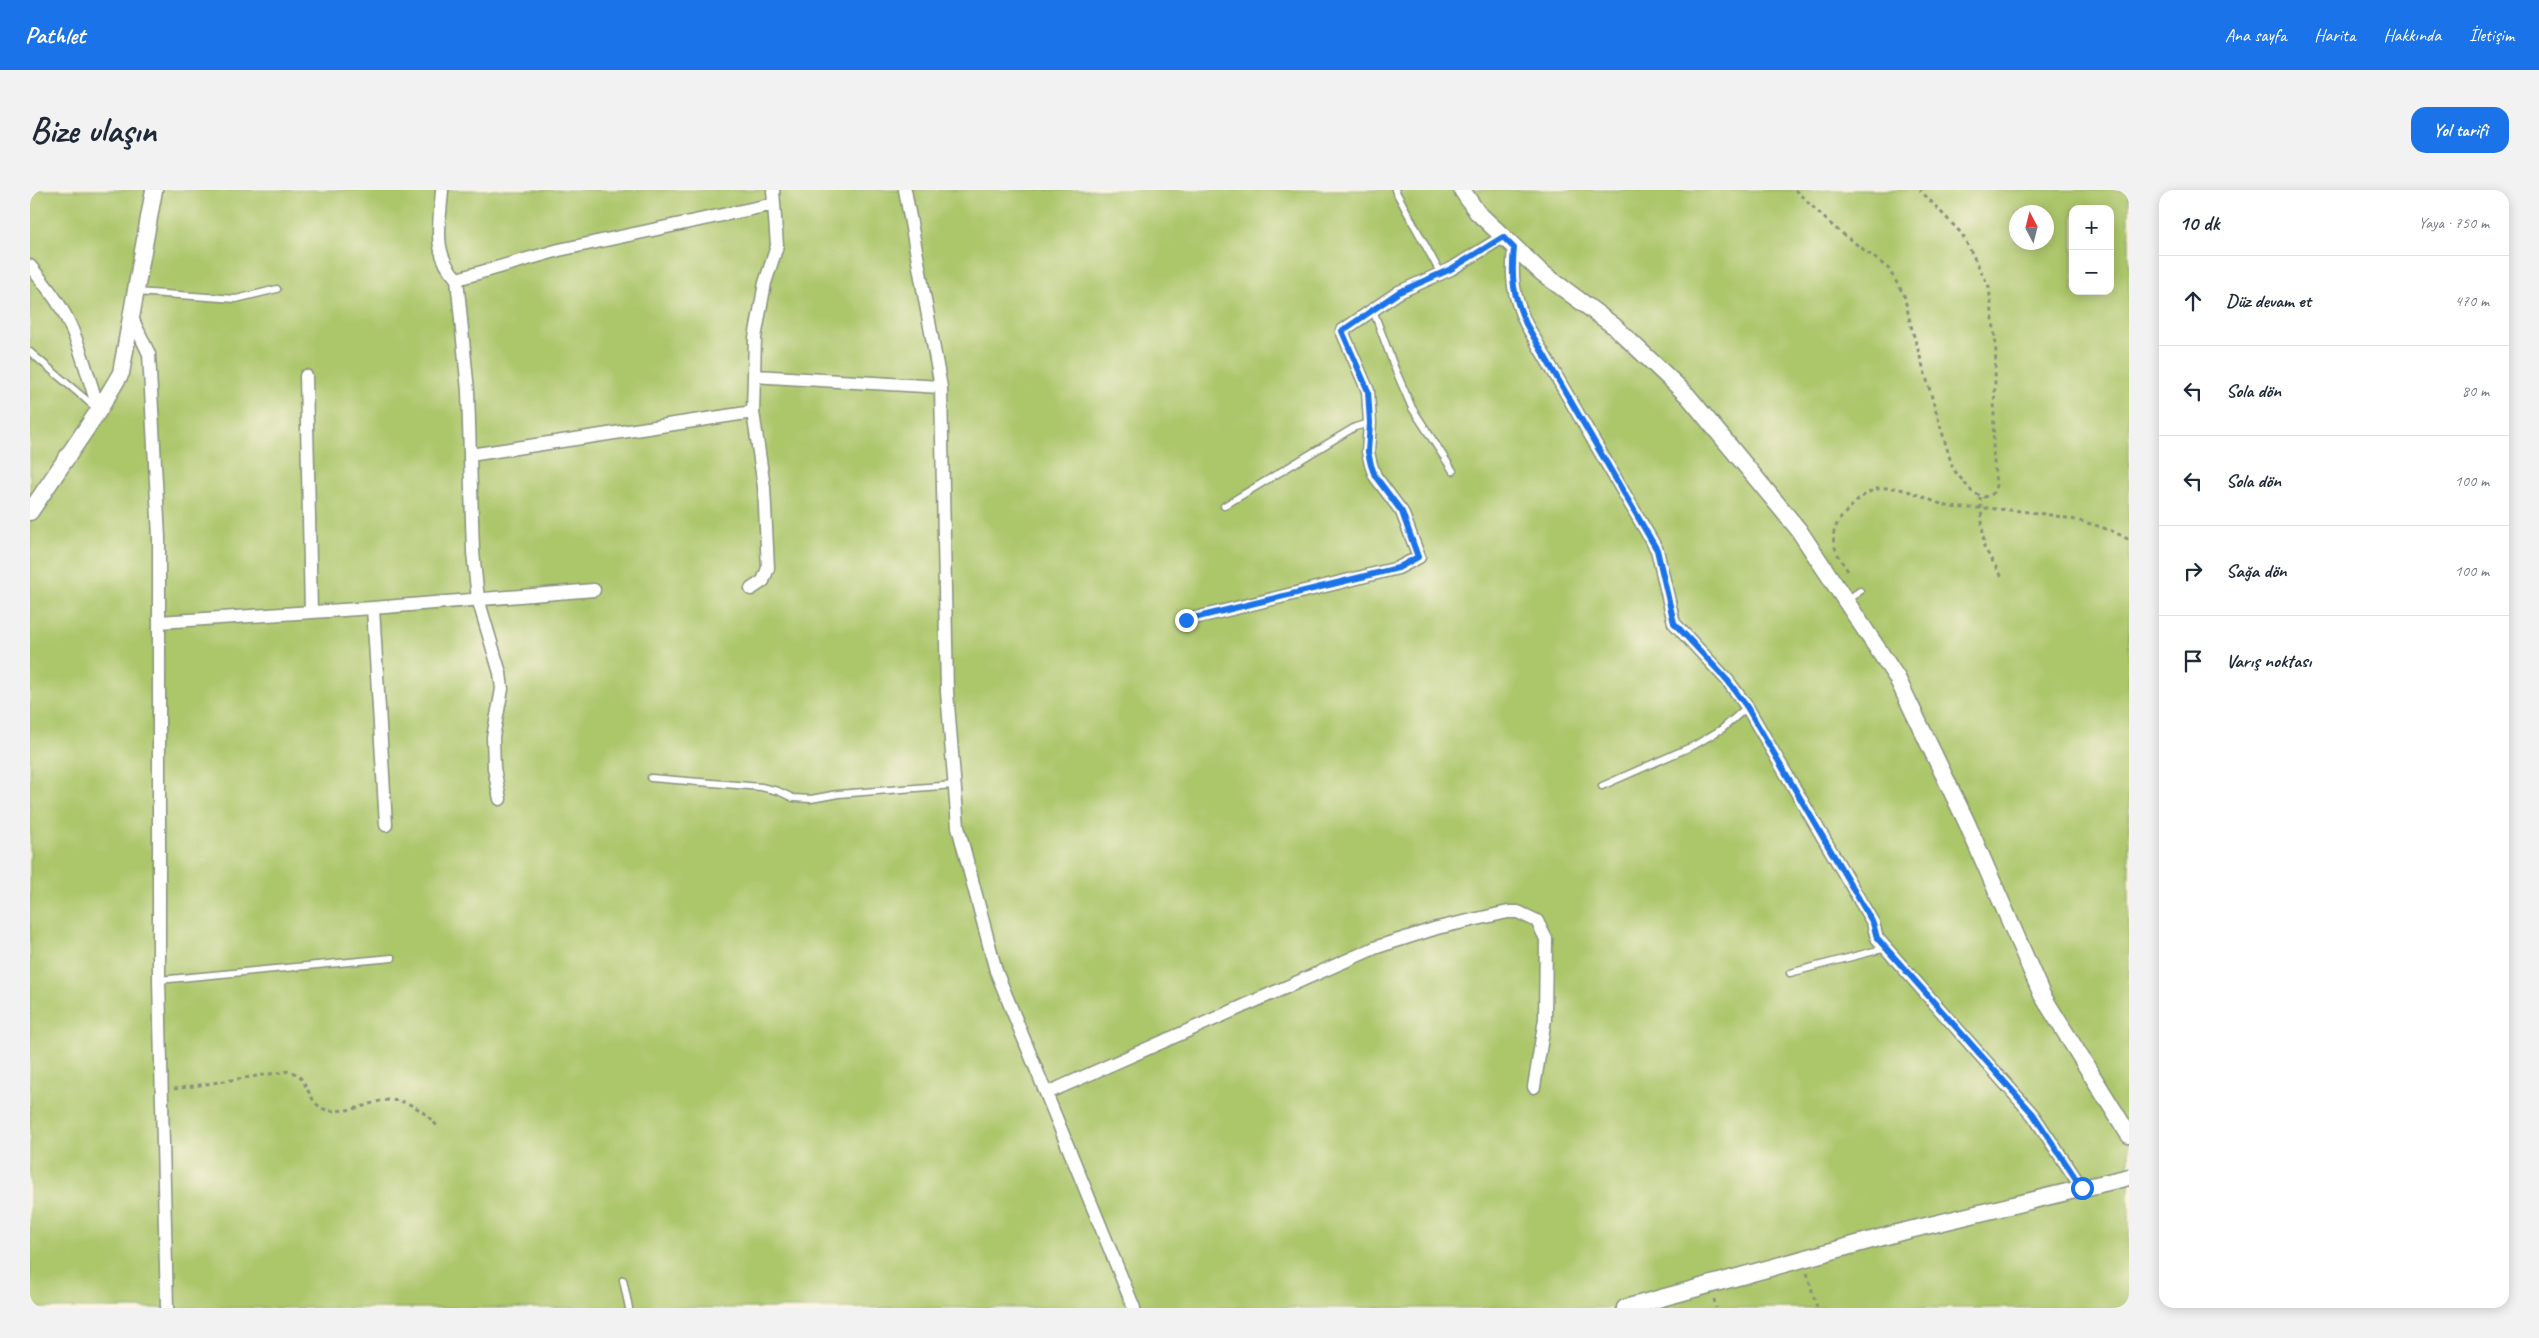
<!DOCTYPE html>
<html lang="tr">
<meta charset="utf-8">
<style>
body{margin:0;font-family:Caveat,sans-serif;background:#f2f2f3;color:#1f2937}
.controls{position:absolute;right:15px;top:15px;display:grid;overflow:hidden;border-radius:10px;box-shadow:0 2px 12px #0003}
.controls button{width:45px;height:45px;display:grid;place-items:center;padding:0;border:0;border-bottom:1px solid #e0e1e3;background:#fff;color:#1f2937;font:25px sans-serif}
.compass{position:absolute;left:1979px;top:15px;width:45px;height:45px;border-radius:50%;background:#fff;box-shadow:0 2px 12px #0003;rotate:353deg}
.stop{position:absolute;width:15px;height:15px;margin:-11px;border:4px solid #1a73e8;border-radius:50%;background:#fff}
.stop.end{background:#1a73e8;border-color:#fff;box-shadow:0 1px 5px #0008}
.list{margin:0;padding:0;list-style:none}
h2{display:flex;justify-content:space-between;align-items:center;height:65px;margin:0;padding:0 20px;font-size:21px}
h2 small{font-size:16px;font-weight:400;color:#747a83}
.list li{display:grid;grid-template-columns:32px 1fr auto;gap:15px;align-items:center;box-sizing:border-box;height:90px;padding:0 20px;border-top:1px solid #e0e1e3}
.list b{display:block;font-size:19px;white-space:nowrap}
.list em{font-size:16px;font-style:normal;color:#747a83}
.icon{flex:none;width:28px;height:28px;fill:none;stroke:currentColor;stroke-width:2;stroke-linecap:round;stroke-linejoin:round}
.map{position:relative;flex:none;width:2099px;height:1118px;overflow:hidden;border-radius:15px}
header{display:flex;align-items:center;gap:30px;box-sizing:border-box;height:70px;padding:0 25px;background:#1a73e8;color:#fff}
header strong{font-size:24px}
nav{display:flex;gap:28px;margin-inline-start:auto;font-size:18px}
.intro{display:flex;align-items:center;justify-content:space-between;box-sizing:border-box;height:120px;padding:0 30px}
h1{margin:0;font-size:35px}
.button{padding:12px 22px;border-radius:15px;background:#1a73e8;color:#fff;font-size:18px;font-weight:700}
main{display:flex;gap:30px;padding:0 30px}
aside{flex:1;background:#fff;border-radius:15px;box-shadow:0 2px 12px #0003}
.map>svg:first-child{display:block}
.green{fill:#acc66b;stroke:#668250;fill-rule:evenodd}
.lines{fill:none;stroke-linecap:round;stroke-linejoin:round}
.service-casing{stroke:#88917e;stroke-width:9}
.minor-casing{stroke:#88917e;stroke-width:15}
.tertiary-casing{stroke:#88917e;stroke-width:19}
.path{stroke:#88917e;stroke-width:3;stroke-dasharray:4 4;stroke-linecap:butt}
.service{stroke:#fff;stroke-width:6}
.minor{stroke:#fff;stroke-width:12}
.tertiary{stroke:#fff;stroke-width:16}
.route{stroke:#1a73e8;stroke-width:6}
</style>
<header>
<strong>Pathlet</strong>
<nav><a>Ana sayfa</a><a>Harita</a><a>Hakkında</a><a>İletişim</a></nav>
</header>
<div class="intro"><h1>Bize ulaşın</h1><a class="button">Yol tarifi</a></div>
<main>
<div class="map">
<svg width="2099" height="1118" viewBox="0 0 2099 1118">
<rect width="100%" height="100%" fill="#fcf5e5"/>
<filter id="ink" filterUnits="userSpaceOnUse"><feTurbulence type="fractalNoise" baseFrequency=".02" numOctaves="2"/><feDisplacementMap in="SourceGraphic" scale="10" xChannelSelector="R" yChannelSelector="G"/><feConvolveMatrix kernelMatrix="1 2 1 2 8 2 1 2 1" color-interpolation-filters="sRGB"/></filter>
<filter id="wash" filterUnits="userSpaceOnUse"><feTurbulence type="fractalNoise" baseFrequency=".0096" numOctaves="4" result="noise"/><feDisplacementMap in="SourceGraphic" scale="20" xChannelSelector="R" yChannelSelector="G"/><feGaussianBlur stdDeviation="1.12" result="paint"/><feColorMatrix in="noise" values="0 0 0 0 0 0 0 0 0 0 0 0 0 0 0 0 0 1.4 0 .05"/><feComposite in="paint" operator="in"/></filter>
<g filter="url(#wash)">
<rect width="100%" height="100%" fill="#f2e5c8"/>
<path class="green" d="M 0,0 L 2099,0 L 2099,1118 L 0,1118 ZM 2043,19 L 2080,19 L 2080,101 L 2043,101 ZM 1986,22 L 2016,22 L 2016,52 L 1986,52 Z"/>
</g>
<g filter="url(#ink)">
<g class="lines">
<defs>
<path id="service" d="M 1365,0 L 1411,84
M 106,102 L 206,109 L 247,99
M 1343,120 L 1365,179 L 1382,218 L 1423,281
M 0,162 L 66,218
M 1194,316 L 1325,237 L 1340,233
M 1817,410 L 1830,401
M 621,588 L 731,597 L 748,601 L 763,608 L 781,609 L 808,604 L 924,595
M 1572,596 L 1665,555 L 1692,539 L 1717,517
M 1760,783 L 1856,758
M 129,790 L 362,768
M 593,1090 L 599,1118"/>
<path id="minor" d="M 412,0 C 410,33 401,63 427,89 L 529,60 L 744,14
M 875,0 L 911,197 L 917,502 L 928,637 L 966,781 L 1104,1118
M 1484,58 C 1481,89 1483,105 1496,134 L 1627,360 L 1644,433 L 1698,491 L 1717,517 L 1843,733 L 1847,748 L 2003,925 L 2052,998
M 0,76 C 12,91 25,106 34,123 C 49,150 59,190 69,220
M 427,89 L 438,201 L 443,362 L 448,409 L 470,483 L 472,499 L 463,547 L 464,578 L 470,609
M 102,128 L 119,164 L 129,347 L 129,790 L 137,1118
M 276,186 L 281,422
M 724,186 L 911,197
M 440,265 L 723,222
M 721,399 L 733,391 L 738,378 L 734,297 L 723,222 L 725,148 L 735,93 L 747,56 L 743,0
M 343,418 L 356,635
M 1157,430 L 1368,378 L 1389,367 L 1372,322 L 1345,286 L 1341,275 L 1338,262 L 1340,233 L 1338,201 L 1312,141 L 1369,102 L 1421,79 L 1473,47
M 129,432 L 343,418 L 564,400
M 1017,903 L 1347,757 L 1407,738 L 1478,722 L 1488,722 L 1507,731 L 1516,749 L 1515,829 L 1504,897"/>
<path id="tertiary" d="M 1432,0 L 1447,22 L 1511,82 L 1584,136 L 1658,206 L 1768,339 L 1867,488 L 1936,631 L 2012,805 L 2099,945
M 0,322 L 69,220 L 91,183 L 124,0
M 1595,1118 L 1867,1043 L 2099,987"/>
</defs>
<use href="#service" class="service-casing"/>
<use href="#minor" class="minor-casing"/>
<use href="#tertiary" class="tertiary-casing"/>
<path class="path" d="M 1765,0 L 1805,38 L 1858,78 L 1874,105 L 1881,136 L 1923,279 L 1943,303 L 1955,307 L 1962,304 L 1966,296 L 1963,259 L 1966,156 L 1959,97 L 1932,44 L 1890,0
M 1950,307 L 1954,357 L 1972,387
M 1818,381 C 1797,351 1798,338 1825,313 C 1834,305 1842,298 1855,298 C 1877,296 1899,312 1921,317 C 1936,319 1951,317 1966,319 C 2003,321 2069,330 2099,350
M 144,899 L 259,881 C 281,887 275,914 297,920 C 303,922 310,920 316,920 C 327,919 336,915 346,912 C 371,905 392,918 407,936
M 1777,1083 L 1787,1118
M 1684,1109 L 1686,1118"/>
<use href="#service" class="service"/>
<use href="#minor" class="minor"/>
<use href="#tertiary" class="tertiary"/>
</g>
</g>
<g class="lines" filter="url(#ink)">
<path class="route" d="M 1156,430 L 1368,378 L 1388,367 L 1372,322 L 1345,286 L 1341,275 L 1338,262 L 1340,233 L 1338,201 L 1312,141 L 1369,102 L 1421,79 L 1473,47 L 1484,58 C 1481,89 1483,105 1496,134 L 1627,360 L 1644,433 L 1698,491 L 1717,517 L 1843,733 L 1847,748 L 2003,924 L 2052,998"/>
</g>
</svg>
<div class="controls">
<button>+</button>
<button>−</button>
</div>
<svg class="compass" viewBox="-18 -18 36 36"><path d="M0-13l5 13h-10z" fill="#e53935"/><path d="M0 13l5-13h-10z" fill="#747a83"/></svg>
<div class="stop" style="left:2052px;top:998px"></div>
<div class="stop end" style="left:1156px;top:430px"></div>
</div>
<aside>
<h2>10 dk<small>Yaya · 750 m</small></h2>
<ul class="list">
<li><svg class="icon" aria-label="ahead" viewBox="0 0 24 24"><path d="M12 20V5M6 11l6-6 6 6"/></svg><div><b>Düz devam et</b></div><em>470 m</em></li>
<li><svg class="icon" aria-label="left" viewBox="0 0 24 24"><path d="M17 20v-9H6M10 6l-5 5 5 5"/></svg><div><b>Sola dön</b></div><em>80 m</em></li>
<li><svg class="icon" aria-label="left" viewBox="0 0 24 24"><path d="M17 20v-9H6M10 6l-5 5 5 5"/></svg><div><b>Sola dön</b></div><em>100 m</em></li>
<li><svg class="icon" aria-label="right" viewBox="0 0 24 24"><path d="M7 20v-9h11M14 6l5 5-5 5"/></svg><div><b>Sağa dön</b></div><em>100 m</em></li>
<li><svg class="icon" aria-label="arrive" viewBox="0 0 24 24"><path d="M6 21V4h12l-3 4 3 4H6"/></svg><div><b>Varış noktası</b></div></li>
</ul>
</aside>
</main>
